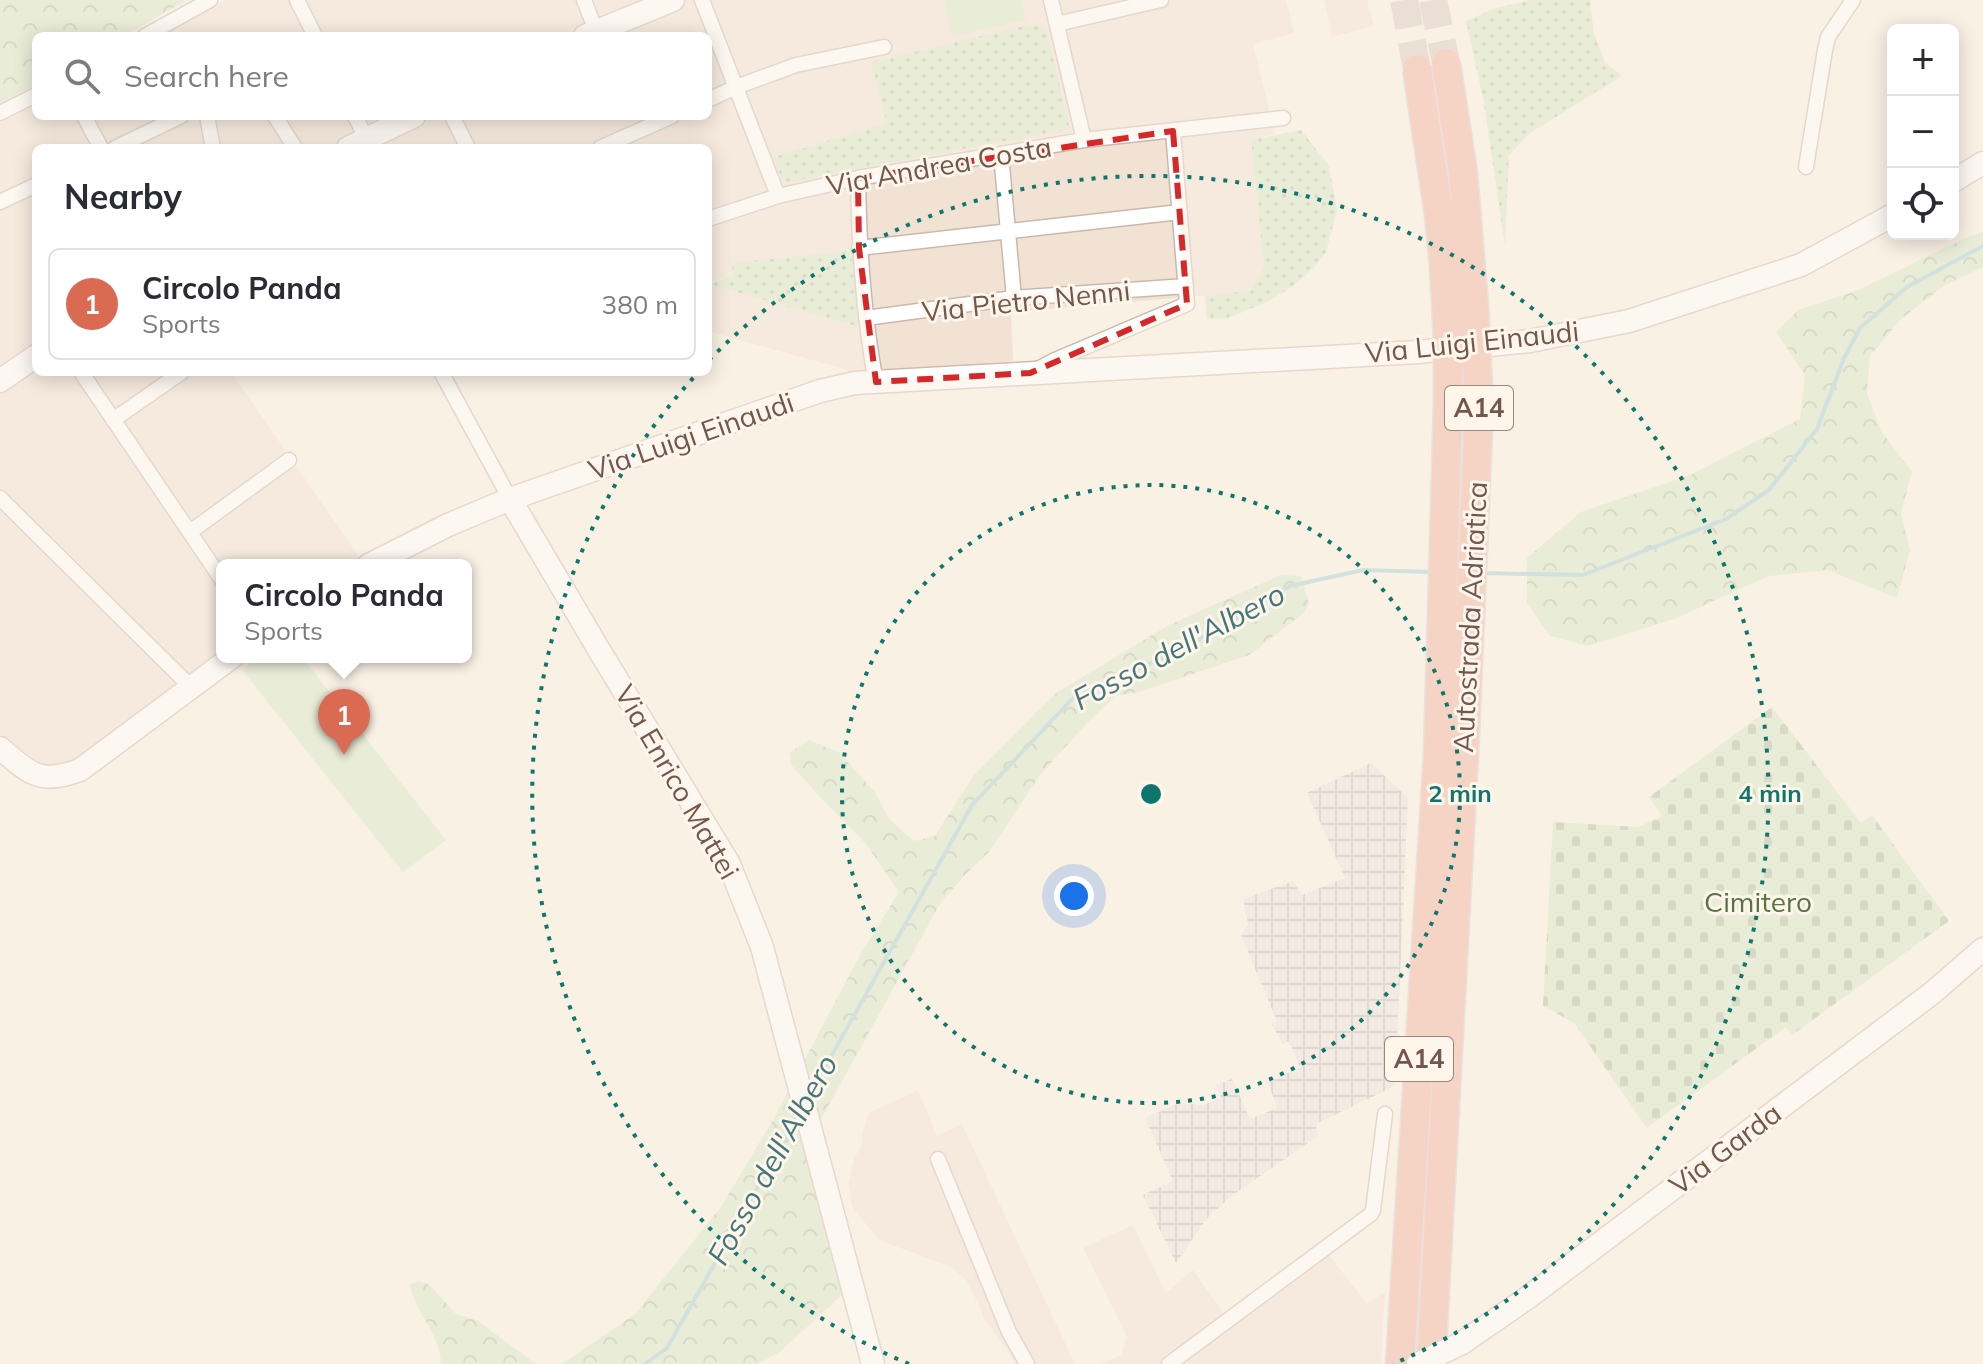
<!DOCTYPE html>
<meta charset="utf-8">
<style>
body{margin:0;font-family:Mulish,sans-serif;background:#f7f7f7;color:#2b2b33}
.controls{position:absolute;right:24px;top:24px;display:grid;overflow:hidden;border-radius:12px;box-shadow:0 4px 20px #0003}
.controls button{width:72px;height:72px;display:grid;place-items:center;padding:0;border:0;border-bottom:2px solid #e1e1e2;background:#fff;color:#2b2b33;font:40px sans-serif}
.you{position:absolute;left:1074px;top:896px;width:28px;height:28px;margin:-20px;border:6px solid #fff;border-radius:50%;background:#1a73e8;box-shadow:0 0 0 12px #1a73e833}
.badge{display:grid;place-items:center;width:52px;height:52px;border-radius:50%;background:#db6a53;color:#fff;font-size:26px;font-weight:700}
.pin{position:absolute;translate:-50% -66px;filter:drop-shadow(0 2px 4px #0008)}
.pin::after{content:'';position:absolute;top:42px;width:28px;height:24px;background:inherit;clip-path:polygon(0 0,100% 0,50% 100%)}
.popup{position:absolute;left:216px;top:559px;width:256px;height:104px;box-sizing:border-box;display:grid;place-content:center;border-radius:12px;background:#fff;filter:drop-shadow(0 2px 6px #0005);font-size:26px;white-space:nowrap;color:#7c7c81}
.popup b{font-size:30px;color:#2b2b33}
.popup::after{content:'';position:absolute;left:50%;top:100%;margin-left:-16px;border:16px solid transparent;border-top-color:#fff}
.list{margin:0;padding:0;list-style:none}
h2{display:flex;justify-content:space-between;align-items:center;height:104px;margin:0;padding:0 32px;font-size:34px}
h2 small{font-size:26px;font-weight:400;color:#7c7c81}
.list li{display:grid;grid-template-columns:52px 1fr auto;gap:24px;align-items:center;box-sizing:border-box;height:112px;margin:0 16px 16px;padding:0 16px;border:2px solid #e1e1e2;border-radius:12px}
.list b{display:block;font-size:30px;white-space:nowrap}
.list p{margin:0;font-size:26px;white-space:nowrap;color:#7c7c81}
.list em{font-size:26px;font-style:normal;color:#7c7c81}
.icon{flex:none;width:44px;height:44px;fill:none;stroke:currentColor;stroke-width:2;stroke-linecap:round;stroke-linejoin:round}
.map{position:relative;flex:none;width:1983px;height:1364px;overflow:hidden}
.search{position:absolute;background:#fff;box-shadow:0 4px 20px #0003;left:32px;top:32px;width:680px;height:88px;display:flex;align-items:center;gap:20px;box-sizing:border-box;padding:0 28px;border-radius:12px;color:#7c7c81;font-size:30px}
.panel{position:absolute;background:#fff;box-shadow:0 4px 20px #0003;left:32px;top:144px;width:680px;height:232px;border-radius:12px}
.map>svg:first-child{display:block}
.residential{fill:#f1e2d4;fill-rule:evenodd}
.industrial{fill:url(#industrial-grid)}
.green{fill:url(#green-dots)}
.forest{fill:url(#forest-crowns)}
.cemetery{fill:url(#cemetery-stones)}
.pitch{fill:#d4e7c5}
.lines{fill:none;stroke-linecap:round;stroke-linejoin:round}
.stream{stroke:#a2cfd3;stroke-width:4}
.highway-tunnel{stroke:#d8cabf;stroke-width:28;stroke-dasharray:28 14;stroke-linecap:butt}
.street-casing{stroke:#cbb8ac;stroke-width:17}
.secondary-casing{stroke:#d0baad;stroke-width:25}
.highway-casing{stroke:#d7d0cd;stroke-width:31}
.street{stroke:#fff;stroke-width:14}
.secondary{stroke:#fff;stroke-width:22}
.highway{stroke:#f0b1a0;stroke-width:28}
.secondary-bridge-casing{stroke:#d0baad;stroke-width:25;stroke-linecap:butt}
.highway-bridge-casing{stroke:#d7d0cd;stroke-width:31;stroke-linecap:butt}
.secondary-bridge{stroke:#fff;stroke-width:22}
.highway-bridge{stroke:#f0b1a0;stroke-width:28}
.marked{fill:none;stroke:#d62828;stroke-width:6;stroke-dasharray:16 10;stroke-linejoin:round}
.ring{fill:none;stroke:#0f766e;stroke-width:4;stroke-dasharray:4 8}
.labels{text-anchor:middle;stroke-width:6;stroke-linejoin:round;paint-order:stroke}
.shield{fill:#fef5eb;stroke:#9b867c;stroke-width:2}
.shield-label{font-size:26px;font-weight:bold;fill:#71574c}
.street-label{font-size:28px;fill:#71574c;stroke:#fef5eb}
.park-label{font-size:28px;fill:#567645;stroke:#fef5eb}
.water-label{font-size:30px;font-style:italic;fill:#44777c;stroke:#fef5eb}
.centre{fill:#0f766e;stroke:#fef5eb;stroke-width:4}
.ring-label{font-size:24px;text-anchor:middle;font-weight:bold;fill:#0f766e;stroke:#fef5eb;stroke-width:6;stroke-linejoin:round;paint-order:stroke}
</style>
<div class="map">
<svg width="1983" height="1364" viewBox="0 0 1983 1364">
<defs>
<pattern id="industrial-grid" width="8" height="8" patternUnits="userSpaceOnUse" patternTransform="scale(2)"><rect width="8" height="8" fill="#ebe4df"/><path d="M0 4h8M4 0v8" fill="none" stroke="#c3bcb7"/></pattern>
<pattern id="green-dots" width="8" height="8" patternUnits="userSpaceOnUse" patternTransform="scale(2)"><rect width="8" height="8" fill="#d4e7c5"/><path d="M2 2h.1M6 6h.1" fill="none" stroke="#b0bea2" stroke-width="1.8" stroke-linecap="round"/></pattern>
<pattern id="forest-crowns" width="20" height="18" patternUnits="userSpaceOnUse" patternTransform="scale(2)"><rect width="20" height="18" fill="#d4e7c5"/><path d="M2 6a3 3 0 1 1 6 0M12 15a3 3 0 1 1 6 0" fill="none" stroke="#b0bea2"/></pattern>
<pattern id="cemetery-stones" width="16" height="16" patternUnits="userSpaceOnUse" patternTransform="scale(2)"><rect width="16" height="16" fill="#d4e7c5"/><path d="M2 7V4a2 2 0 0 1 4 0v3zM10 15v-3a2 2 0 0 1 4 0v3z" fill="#b0bea2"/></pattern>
</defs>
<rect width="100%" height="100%" fill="#faf1e5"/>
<path class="residential" d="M 226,0 L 944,0 L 952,36 L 1026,20 L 1022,0 L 1286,0 L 1294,33 L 1253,44 L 1275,134 L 1251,140 L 1264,266 L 1251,290 L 1224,294 L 1011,312 L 1013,361 L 862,374 L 708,331 L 708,284 L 859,327 L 733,263 L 733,276 L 708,283 L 708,148 L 36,148 L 36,372 L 231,372 L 360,558 L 350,565 L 222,565 L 222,655 L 80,761 L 52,768 L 29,761 L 0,736 L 0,123 L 36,105 L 36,116 L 708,116 L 708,36 L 161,36 L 207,8 ZM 888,123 L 784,182 L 783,182 L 775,157 Z
M 1324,0 L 1367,0 L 1374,26 L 1332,37 Z
M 918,1090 L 937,1136 L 962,1124 L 1075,1364 L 1016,1364 L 983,1317 L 982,1311 L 966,1280 L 951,1267 L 879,1240 L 852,1207 L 848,1184 L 854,1159 L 862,1143 L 862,1134 L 869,1113 Z
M 1133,1225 L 1166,1293 L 1193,1270 L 1231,1324 L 1328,1254 L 1367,1304 L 1385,1292 L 1381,1364 L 1099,1364 L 1121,1355 L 1127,1337 L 1083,1248 Z"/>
<path class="industrial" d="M 1371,763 L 1408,798 L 1395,1086 L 1316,1124 L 1318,1136 L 1234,1194 L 1207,1218 L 1176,1263 L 1143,1195 L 1173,1181 L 1145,1118 L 1179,1103 L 1204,1105 L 1221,1097 L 1216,1085 L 1232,1079 L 1250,1119 L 1277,1108 L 1268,1083 L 1300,1067 L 1289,1041 L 1282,1044 L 1272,1024 L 1277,1021 L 1241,935 L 1248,925 L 1243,899 L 1293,881 L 1302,895 L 1345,878 L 1307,793 Z"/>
<path class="green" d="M 1531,0 L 1590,0 L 1594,34 L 1605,62 L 1622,76 L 1530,133 L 1509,155 L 1505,245 L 1483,98 L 1466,21 L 1496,8 Z
M 1033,24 L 1046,28 L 1070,129 L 783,183 L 774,157 L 887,123 L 871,62 Z
M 1301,130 L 1329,166 L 1337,210 L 1326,252 L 1313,269 L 1290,288 L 1265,303 L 1228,318 L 1207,319 L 1205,296 L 1251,290 L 1264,266 L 1251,140 Z
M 852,251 L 859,327 L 708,284 L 733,276 L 732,263 Z"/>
<path class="forest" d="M 0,0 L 186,0 L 125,36 L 36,36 L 36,85 L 0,103 Z
M 1983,232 L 1983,267 L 1945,285 L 1901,319 L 1870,356 L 1867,393 L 1881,431 L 1912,472 L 1901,513 L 1910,550 L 1897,598 L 1828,570 L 1769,576 L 1674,619 L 1587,646 L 1549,635 L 1527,603 L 1527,558 L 1581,512 L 1690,475 L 1800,419 L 1805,375 L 1776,332 L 1798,310 L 1859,290 L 1965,238 Z
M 1281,575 L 1301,576 L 1309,603 L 1303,614 L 1249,655 L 1139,692 L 1115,696 L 1086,724 L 1040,775 L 989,852 L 964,876 L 941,902 L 805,1148 L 843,1294 L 781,1351 L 758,1364 L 562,1364 L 635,1314 L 721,1207 L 773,1120 L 860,955 L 899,892 L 867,845 L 823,800 L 792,766 L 789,753 L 809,740 L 840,753 L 874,791 L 889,819 L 914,841 L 935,836 L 974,775 L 1056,693 L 1169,625 Z
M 418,1281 L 430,1285 L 456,1314 L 478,1321 L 536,1364 L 441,1364 C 441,1334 415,1314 410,1285 Z"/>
<path class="cemetery" d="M 1772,707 L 1861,823 L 1872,815 L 1949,921 L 1792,1035 L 1786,1027 L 1647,1128 L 1574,1023 L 1543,1006 L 1553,822 L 1638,827 L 1662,816 L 1649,797 Z"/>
<path class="pitch" d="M 944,0 L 1022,0 L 1026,20 L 952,37 Z
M 258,657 L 302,657 L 446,840 L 403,872 L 242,670 Z"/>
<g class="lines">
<path class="stream" d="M 1481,573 L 1583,575 L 1726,519 L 1769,490 L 1817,429 L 1844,358 L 1860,328 L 1907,287 L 1983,246
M 810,1094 L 972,805 L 1074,697 L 1181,650 L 1290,586 L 1363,570 L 1432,572
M 645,1364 L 667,1348 L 798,1116"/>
<path class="highway-tunnel" d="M 1404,0 L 1417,69
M 1433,0 L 1446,63"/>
<defs>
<path id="street" d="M 297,0 L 315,36
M 584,0 L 596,31
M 702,0 L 778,196
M 1051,0 L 1084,140
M 1057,24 L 1161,0
M 145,36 L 210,0
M 708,100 L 736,87 L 796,65 L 884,47
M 0,113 L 36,95
M 84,116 L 101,148
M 207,116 L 213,148
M 275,116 L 295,148
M 355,116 L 366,138
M 452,116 L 468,148
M 115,148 L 181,116
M 600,148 L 672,116
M 1001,154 L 1014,298
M 1806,167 L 1825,50 L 1828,37 L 1853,0
M 858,178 C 859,247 863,315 876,382
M 0,202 L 36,185
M 708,219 L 778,196 L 858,178 L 1084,140 L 1283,118
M 859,248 L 1180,212
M 866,318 L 1014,298 L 1186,286
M 1038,369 L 1055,360 L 1187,304 L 1173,131
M 81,372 L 222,580
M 441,372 L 510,499
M 113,420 L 182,372
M 0,498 L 191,687
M 190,532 L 289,460
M 938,1159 L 1009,1332 L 1027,1364
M 1169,1364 L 1371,1214 L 1373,1210 L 1385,1114"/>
<path id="secondary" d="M 585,36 L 673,0
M 348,148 L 414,116
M 1953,181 L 1983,163
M 0,381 L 36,356
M 510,499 L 599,650 L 729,864 L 762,947 L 873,1364
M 369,565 L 448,525 L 510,499 L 820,391 L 855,383 L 1418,352 L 1530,341 L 1629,321 L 1801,265 L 1893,215
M 0,748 C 30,774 40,785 80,770 L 232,657
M 1462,1343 L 1530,1296 L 1931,994 L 1983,949"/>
<path id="highway" d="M 1400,1364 L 1438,754
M 1431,1364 L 1464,755"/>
</defs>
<use href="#street" class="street-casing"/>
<use href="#secondary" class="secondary-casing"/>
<use href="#highway" class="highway-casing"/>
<use href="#street" class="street"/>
<use href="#secondary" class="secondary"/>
<use href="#highway" class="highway"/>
<defs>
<path id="secondary-bridge" d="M 1418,1364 L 1462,1343"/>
<path id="highway-bridge" d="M 1446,63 L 1463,173 L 1474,305 L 1479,408 L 1464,755
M 1417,69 L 1439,215 L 1444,265 L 1448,340 L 1448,404 L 1438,754"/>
</defs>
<use href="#secondary-bridge" class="secondary-bridge-casing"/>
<use href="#highway-bridge" class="highway-bridge-casing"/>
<use href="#secondary-bridge" class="secondary-bridge"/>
<use href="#highway-bridge" class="highway-bridge"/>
</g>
<path d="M0 0H1983V1364H0ZM 1173,131 L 1187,304 L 1030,373 L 876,382 L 859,248 L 858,178 Z" fill="#faf1e5" fill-opacity=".55" fill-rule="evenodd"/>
<path class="marked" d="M 1173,131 L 1187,304 L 1030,373 L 876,382 L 859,248 L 858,178 Z"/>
<g class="ring">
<circle cx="1151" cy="794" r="309"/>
<path d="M909 1364A619 619 0 0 1 695 376M709 360A619 619 0 1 1 1393 1364"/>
</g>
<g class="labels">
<g class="shield">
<rect x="1445" y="386" width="68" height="44" rx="6"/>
<rect x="1385" y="1037" width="68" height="44" rx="6"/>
</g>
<g class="shield-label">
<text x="1479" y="417">A14</text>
<text x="1419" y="1068">A14</text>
</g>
<g class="street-label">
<text transform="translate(939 166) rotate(-10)" y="10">Via Andrea Costa</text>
<text transform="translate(1026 301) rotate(-6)" y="10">Via Pietro Nenni</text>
<text transform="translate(1472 342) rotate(-6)" y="10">Via Luigi Einaudi</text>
<text transform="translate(691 436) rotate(-19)" y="10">Via Luigi Einaudi</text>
<text transform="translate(1470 617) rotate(-87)" y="10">Autostrada Adriatica</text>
<text transform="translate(677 782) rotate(60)" y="10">Via Enrico Mattei</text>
<text transform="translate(1725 1149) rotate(-37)" y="10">Via Garda</text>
</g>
<g class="park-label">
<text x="1758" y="912">Cimitero</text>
</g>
<g class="water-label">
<text transform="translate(1179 647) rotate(-28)" y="10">Fosso dell'Albero</text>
<text transform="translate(773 1160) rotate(-61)" y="10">Fosso dell'Albero</text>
</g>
</g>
<circle cx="1151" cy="794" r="12" class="centre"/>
<g class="ring-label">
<text x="1460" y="802">2 min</text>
<text x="1770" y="802">4 min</text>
</g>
</svg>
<div class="controls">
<button>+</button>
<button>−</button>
<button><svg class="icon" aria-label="locate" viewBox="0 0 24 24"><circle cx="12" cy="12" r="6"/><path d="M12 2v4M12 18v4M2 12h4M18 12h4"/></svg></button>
</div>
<div class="you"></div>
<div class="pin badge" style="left:344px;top:755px">1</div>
<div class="popup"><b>Circolo Panda</b>Sports</div>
<div class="search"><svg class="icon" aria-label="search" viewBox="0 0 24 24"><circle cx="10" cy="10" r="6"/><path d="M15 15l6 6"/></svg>Search here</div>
<section class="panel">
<h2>Nearby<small></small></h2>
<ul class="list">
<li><span class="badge">1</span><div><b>Circolo Panda</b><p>Sports</p></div><em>380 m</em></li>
</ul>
</section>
</div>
